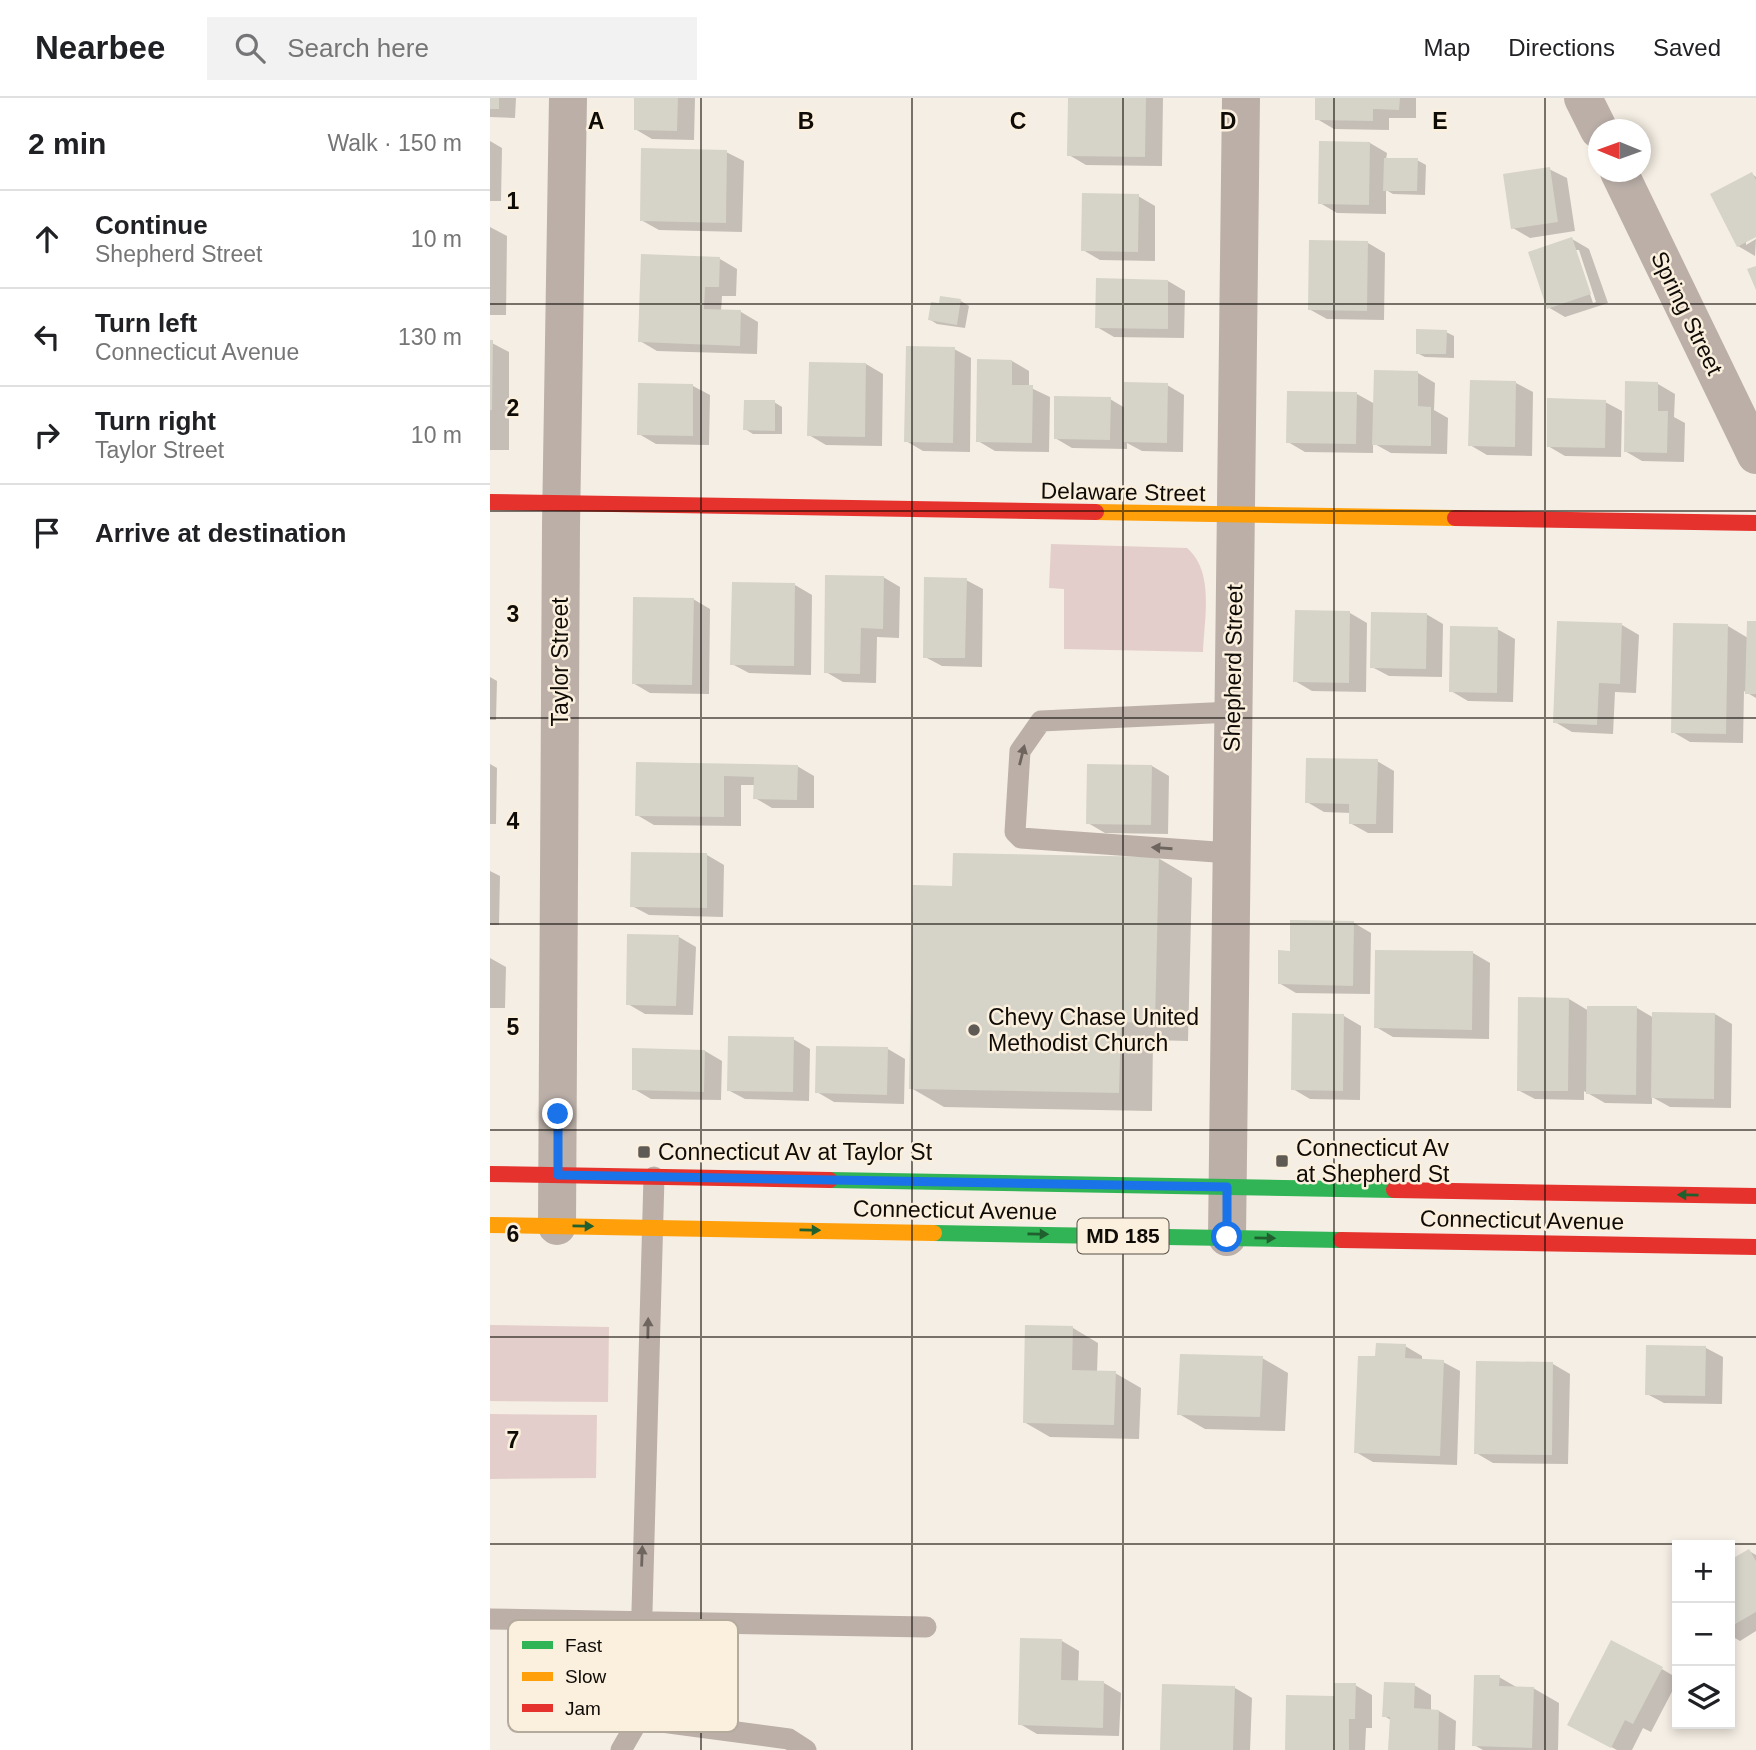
<!DOCTYPE html>
<meta charset="utf-8">
<style>
body{margin:0;font-family:Helvetica,sans-serif;background:#f2f2f2;color:#202124}
.controls{position:absolute;right:21px;bottom:21px;display:grid;overflow:hidden;border-radius:0px;box-shadow:0 4px 10px #0003}
.controls button{width:63px;height:63px;display:grid;place-items:center;padding:0;border:0;border-bottom:2px solid #e0e0e0;background:#fff;color:#202124;font:35px sans-serif}
.compass{position:absolute;left:1098px;top:21px;width:63px;height:63px;border-radius:50%;background:#fff;box-shadow:0 4px 10px #0003;rotate:271deg}
.stop{position:absolute;width:21px;height:21px;margin:-16px;border:5px solid #1a73e8;border-radius:50%;background:#fff}
.stop.end{background:#1a73e8;border-color:#fff;box-shadow:0 2px 7px #0008}
.list{margin:0;padding:0;list-style:none}
h2{display:flex;justify-content:space-between;align-items:center;height:91px;margin:0;padding:0 28px;font-size:30px}
h2 small{font-size:23px;font-weight:400;color:#757577}
.list li{display:grid;grid-template-columns:46px 1fr auto;gap:21px;align-items:center;box-sizing:border-box;height:98px;padding:0 28px;border-top:2px solid #e0e0e0}
.list b{display:block;font-size:26px;white-space:nowrap}
.list p{margin:0;font-size:23px;white-space:nowrap;color:#757577}
.list em{font-size:23px;font-style:normal;color:#757577}
.icon{flex:none;width:38px;height:38px;fill:none;stroke:currentColor;stroke-width:2;stroke-linecap:round;stroke-linejoin:round}
.map{position:relative;flex:none;width:1266px;height:1652px;overflow:hidden}
header{display:flex;align-items:center;gap:42px;box-sizing:border-box;height:98px;padding:0 35px;background:#fff;border-bottom:2px solid #e0e0e0}
header strong{font-size:33px}
nav{display:flex;gap:38px;margin-inline-start:auto;font-size:24px}
.search{width:490px;height:63px;background:#f2f2f2;display:flex;align-items:center;gap:18px;box-sizing:border-box;padding:0 24px;border-radius:0px;color:#757577;font-size:26px}
main{display:flex}
aside{flex:1;background:#fff}
.map>svg:first-child{display:block}
.green{fill:#e4cecb}
.shadow{fill:#0003;fill-rule:evenodd}
.building{fill:#d6d3c8}
.lines{fill:none;stroke-linecap:round;stroke-linejoin:round}
.lane{stroke:#bbafa8;stroke-width:21}
.street{stroke:#bbafa8;stroke-width:38}
.fast{stroke:#30b455;stroke-width:16}
.slow{stroke:#ff9f0a;stroke-width:16}
.jam{stroke:#e5322d;stroke-width:16}
.oneway{fill:#6e655f}
.oneway2{fill:#20602e}
.route{stroke:#1a73e8;stroke-width:9}
.grid{fill:none;stroke:#0f0b06;stroke-width:2;stroke-opacity:0.55}
.poi-dot{fill:#605a54;stroke:#fbefde;stroke-width:2.5}
.labels{text-anchor:middle;stroke-width:5;stroke-linejoin:round;paint-order:stroke}
.shield{fill:#fbefde;stroke:#564f47;stroke-width:2}
.shield-label{font-size:21px;font-weight:bold;fill:#0f0b06}
.street-label{font-size:23px;fill:#0f0b06;stroke:#fbefde}
.poi-label{font-size:23px;fill:#0f0b06;stroke:#fbefde;text-anchor:start}
.key{fill:#fbefde;stroke:#b4ab9d;stroke-width:2}
.key-label{font-size:19px;fill:#0f0b06}
.grid-label{font-size:23px;text-anchor:middle;font-weight:bold;fill:#0f0b06;stroke:#fbefde;stroke-width:5;stroke-linejoin:round;paint-order:stroke}
</style>
<header>
<strong>Nearbee</strong>
<div class="search"><svg class="icon" aria-label="search" viewBox="0 0 24 24"><circle cx="10" cy="10" r="6"/><path d="M15 15l6 6"/></svg>Search here</div>
<nav><a>Map</a><a>Directions</a><a>Saved</a></nav>
</header>
<main>
<aside>
<h2>2 min<small>Walk · 150 m</small></h2>
<ul class="list">
<li><svg class="icon" aria-label="ahead" viewBox="0 0 24 24"><path d="M12 20V5M6 11l6-6 6 6"/></svg><div><b>Continue</b><p>Shepherd Street</p></div><em>10 m</em></li>
<li><svg class="icon" aria-label="left" viewBox="0 0 24 24"><path d="M17 20v-9H6M10 6l-5 5 5 5"/></svg><div><b>Turn left</b><p>Connecticut Avenue</p></div><em>130 m</em></li>
<li><svg class="icon" aria-label="right" viewBox="0 0 24 24"><path d="M7 20v-9h11M14 6l5 5-5 5"/></svg><div><b>Turn right</b><p>Taylor Street</p></div><em>10 m</em></li>
<li><svg class="icon" aria-label="arrive" viewBox="0 0 24 24"><path d="M6 21V4h12l-3 4 3 4H6"/></svg><div><b>Arrive at destination</b></div></li>
</ul>
</aside>
<div class="map">
<svg width="1266" height="1652" viewBox="0 0 1266 1652">
<rect width="100%" height="100%" fill="#f5eee4"/>
<path class="green" d="M 561,446 L 697,450 C 725,474 714,521 713,554 L 574,551 L 574,491 L 559,490 Z
M 0,1227 L 119,1229 L 118,1304 L 0,1303 Z
M 0,1316 L 107,1317 L 106,1380 L 0,1381 Z"/>
<path class="shadow" d="M 0,0 L 26,0 L 25,20 L 0,19 Z
M 146,0 L 205,0 L 204,42 L 162,41 L 145,31 Z
M 580,0 L 673,0 L 672,68 L 596,67 L 579,57 Z
M 827,0 L 926,0 L 926,20 L 899,20 L 899,32 L 844,31 L 827,21 Z
M 0,43 L 12,50 L 11,103 L 0,103 Z
M 880,45 L 897,55 L 896,62 L 927,62 L 936,67 L 935,97 L 903,96 L 896,92 L 896,116 L 847,115 L 830,105 Z
M 236,54 L 254,63 L 252,134 L 169,132 L 151,122 Z
M 1059,71 L 1077,80 L 1085,133 L 1040,140 L 1023,130 Z
M 1262,76 L 1266,79 L 1266,137 L 1256,143 L 1256,147 L 1266,141 L 1265,158 L 1248,148 Z
M 648,98 L 665,108 L 665,163 L 610,162 L 593,152 Z
M 0,129 L 17,138 L 16,217 L 0,217 Z
M 1082,141 L 1099,151 L 1118,205 L 1075,219 L 1058,209 ZM 1085,152 L 1089,152 L 1106,204 L 1103,205 Z
M 878,145 L 895,155 L 894,222 L 837,221 L 819,211 Z
M 230,161 L 247,171 L 246,198 L 232,198 L 231,213 L 251,214 L 268,224 L 267,256 L 167,253 L 150,243 Z
M 678,183 L 695,193 L 694,240 L 624,239 L 607,229 Z
M 471,203 L 479,208 L 475,230 L 447,226 L 439,221 Z
M 956,234 L 964,238 L 964,260 L 935,259 L 927,255 Z
M 0,244 L 19,254 L 19,352 L 0,352 Z
M 464,251 L 481,260 L 480,354 L 433,353 L 416,343 Z
M 522,263 L 539,273 L 539,289 L 560,299 L 559,354 L 505,353 L 488,343 Z
M 376,266 L 393,276 L 392,348 L 336,347 L 319,337 Z
M 928,275 L 945,285 L 944,312 L 958,320 L 957,356 L 901,355 L 883,345 L 883,355 L 815,354 L 798,344 L 867,296 L 885,306 Z
M 1026,285 L 1043,294 L 1042,358 L 997,357 L 980,347 Z
M 1168,286 L 1185,296 L 1184,319 L 1195,325 L 1194,364 L 1152,363 L 1135,353 Z
M 677,287 L 694,297 L 693,354 L 652,353 L 637,345 L 637,351 L 582,350 L 565,340 L 620,301 L 635,310 Z
M 203,288 L 220,297 L 219,347 L 166,346 L 149,336 Z
M 284,304 L 292,309 L 292,336 L 263,336 L 255,331 Z
M 1115,304 L 1132,313 L 1131,359 L 1075,358 L 1058,348 Z
M 393,479 L 410,489 L 409,540 L 387,539 L 386,585 L 353,584 L 336,574 Z
M 476,482 L 493,491 L 492,569 L 452,568 L 435,559 Z
M 305,487 L 322,497 L 321,577 L 259,575 L 242,566 Z
M 203,501 L 220,511 L 219,596 L 160,595 L 143,585 Z
M 860,515 L 877,525 L 876,594 L 822,593 L 805,583 Z
M 936,516 L 953,526 L 952,579 L 899,578 L 882,569 Z
M 1266,525 L 1266,600 L 1254,593 L 1253,645 L 1200,644 L 1183,634 L 1238,528 L 1258,540 Z
M 1132,527 L 1149,537 L 1146,595 L 1125,594 L 1123,636 L 1082,634 L 1065,624 Z
M 1007,531 L 1025,541 L 1023,604 L 978,603 L 961,593 Z
M 0,579 L 7,583 L 6,622 L 0,622 Z
M 887,663 L 904,673 L 903,735 L 878,735 L 860,725 L 861,715 L 834,714 L 817,704 Z
M 0,666 L 7,670 L 6,726 L 0,726 Z
M 148,666 L 307,668 L 324,678 L 324,710 L 282,710 L 265,700 L 265,687 L 251,687 L 251,728 L 164,727 L 147,717 Z
M 662,668 L 679,678 L 678,736 L 615,735 L 598,725 Z
M 217,757 L 234,767 L 233,819 L 159,817 L 142,808 Z
M 668,760 L 702,780 L 698,943 L 663,942 L 662,1013 L 454,1009 L 421,990 L 464,790 Z
M 0,773 L 10,778 L 9,827 L 0,827 Z
M 864,825 L 881,835 L 880,896 L 806,895 L 789,885 L 802,854 Z
M 189,839 L 206,849 L 203,917 L 155,916 L 138,906 Z
M 887,853 L 983,855 L 1000,865 L 999,941 L 903,939 L 886,929 Z
M 0,860 L 16,869 L 15,910 L 0,910 Z
M 1079,901 L 1099,913 L 1147,910 L 1164,920 L 1225,916 L 1242,926 L 1241,1010 L 1180,1009 L 1162,999 L 1162,1006 L 1115,1005 L 1094,993 L 1094,1002 L 1045,1001 L 1028,992 Z
M 854,918 L 871,928 L 870,1002 L 820,1001 L 803,991 Z
M 303,941 L 320,951 L 319,1003 L 255,1001 L 238,992 Z
M 398,951 L 415,961 L 414,1006 L 344,1004 L 327,994 Z
M 215,953 L 232,963 L 231,1002 L 161,1001 L 144,991 Z
M 583,1230 L 608,1245 L 607,1274 L 625,1275 L 651,1290 L 649,1341 L 560,1339 L 534,1324 Z
M 915,1248 L 932,1258 L 932,1263 L 953,1264 L 970,1273 L 967,1367 L 883,1364 L 866,1354 L 887,1260 Z
M 1216,1250 L 1233,1259 L 1232,1306 L 1174,1305 L 1157,1296 Z
M 772,1260 L 798,1275 L 795,1333 L 715,1331 L 689,1316 Z
M 1063,1266 L 1080,1276 L 1078,1366 L 1003,1365 L 986,1355 Z
M 1259,1453 L 1266,1457 L 1266,1533 L 1250,1543 L 1240,1537 L 1240,1464 Z
M 572,1543 L 589,1553 L 588,1584 L 614,1585 L 631,1595 L 629,1638 L 547,1636 L 530,1626 Z
M 1172,1571 L 1187,1580 L 1187,1584 L 1161,1634 L 1153,1630 L 1142,1652 L 1127,1652 L 1096,1636 Z
M 1009,1579 L 1028,1590 L 1043,1590 L 1069,1605 L 1068,1652 L 993,1652 L 984,1647 Z
M 865,1587 L 882,1597 L 882,1630 L 876,1630 L 875,1652 L 797,1652 L 846,1599 Z
M 924,1587 L 941,1597 L 941,1613 L 949,1613 L 966,1623 L 965,1652 L 900,1652 L 901,1622 L 894,1618 Z
M 745,1590 L 762,1600 L 760,1652 L 672,1652 Z"/>
<path class="building" d="M 0,0 L 9,0 L 9,11 L 0,11 Z
M 144,0 L 188,0 L 187,33 L 144,32 Z
M 578,0 L 656,0 L 655,59 L 577,58 Z
M 825,0 L 910,0 L 909,12 L 883,11 L 883,23 L 825,22 Z
M 829,43 L 880,44 L 879,107 L 828,106 Z
M 151,50 L 237,52 L 236,125 L 150,123 Z
M 894,60 L 928,60 L 927,93 L 893,93 Z
M 1060,69 L 1068,124 L 1021,131 L 1013,76 Z
M 1262,74 L 1266,82 L 1266,139 L 1247,149 L 1220,96 Z
M 592,95 L 649,96 L 648,154 L 591,153 Z
M 1082,139 L 1101,196 L 1057,211 L 1038,154 Z
M 819,142 L 878,143 L 877,213 L 818,212 Z
M 151,156 L 230,159 L 229,189 L 215,189 L 214,211 L 251,212 L 250,248 L 148,244 Z
M 1266,168 L 1266,192 L 1257,171 Z
M 606,180 L 678,182 L 678,231 L 605,230 Z
M 450,198 L 471,201 L 467,227 L 438,222 L 441,204 L 449,205 Z
M 926,231 L 957,232 L 956,256 L 926,256 Z
M 0,242 L 3,242 L 2,312 L 0,312 Z
M 416,248 L 465,249 L 463,345 L 414,344 Z
M 487,261 L 522,262 L 522,287 L 543,287 L 542,345 L 486,344 Z
M 319,264 L 376,265 L 375,339 L 317,338 Z
M 884,272 L 928,273 L 928,308 L 941,309 L 941,348 L 882,347 Z
M 980,282 L 1026,283 L 1025,349 L 978,348 Z
M 1135,283 L 1168,284 L 1168,313 L 1178,313 L 1177,355 L 1134,354 Z
M 634,284 L 678,285 L 677,345 L 633,344 Z
M 148,285 L 203,286 L 203,338 L 147,337 Z
M 797,293 L 867,294 L 866,346 L 796,345 Z
M 564,298 L 621,299 L 620,342 L 564,341 Z
M 1057,300 L 1116,302 L 1115,350 L 1057,349 Z
M 254,302 L 285,302 L 285,333 L 253,332 Z
M 335,477 L 394,478 L 393,531 L 371,530 L 370,576 L 334,575 Z
M 434,479 L 477,480 L 475,560 L 433,560 Z
M 242,484 L 305,485 L 304,568 L 240,567 Z
M 143,499 L 204,500 L 202,587 L 142,586 Z
M 805,512 L 860,513 L 859,585 L 803,584 Z
M 881,514 L 937,515 L 936,571 L 880,570 Z
M 1067,523 L 1132,525 L 1130,586 L 1109,585 L 1107,627 L 1063,625 Z
M 1257,523 L 1266,523 L 1266,596 L 1255,596 Z
M 1183,525 L 1238,526 L 1236,636 L 1181,635 Z
M 960,528 L 1008,529 L 1007,595 L 959,594 Z
M 816,660 L 888,661 L 886,726 L 859,726 L 859,706 L 815,705 Z
M 146,664 L 308,667 L 307,702 L 263,701 L 264,679 L 234,678 L 234,719 L 145,718 Z
M 597,666 L 662,667 L 661,727 L 596,726 Z
M 141,754 L 217,755 L 217,810 L 140,809 Z
M 463,755 L 669,759 L 665,925 L 631,924 L 629,995 L 419,991 L 423,787 L 462,788 Z
M 800,822 L 864,823 L 863,888 L 788,886 L 788,852 L 800,853 Z
M 137,836 L 189,837 L 186,908 L 136,907 Z
M 885,852 L 983,853 L 982,932 L 884,930 Z
M 1028,899 L 1079,900 L 1078,993 L 1027,993 Z
M 1097,908 L 1147,908 L 1146,997 L 1096,996 Z
M 1162,914 L 1225,915 L 1224,1001 L 1161,1000 Z
M 802,915 L 854,916 L 853,993 L 801,992 Z
M 238,938 L 304,939 L 303,994 L 237,993 Z
M 326,948 L 398,949 L 397,997 L 325,995 Z
M 142,950 L 215,952 L 214,994 L 142,992 Z
M 535,1227 L 583,1228 L 582,1272 L 626,1273 L 624,1327 L 533,1325 Z
M 886,1245 L 916,1246 L 915,1260 L 954,1262 L 950,1358 L 864,1355 L 868,1258 L 885,1258 Z
M 1156,1247 L 1216,1248 L 1215,1298 L 1155,1297 Z
M 690,1256 L 773,1258 L 770,1319 L 687,1317 Z
M 986,1263 L 1063,1264 L 1062,1357 L 984,1356 Z
M 1259,1451 L 1266,1463 L 1266,1514 L 1240,1529 L 1240,1462 Z
M 530,1540 L 572,1541 L 571,1582 L 614,1583 L 613,1630 L 528,1627 Z
M 1121,1542 L 1173,1569 L 1143,1626 L 1135,1622 L 1121,1650 L 1077,1627 Z
M 984,1577 L 1010,1577 L 1009,1588 L 1044,1589 L 1042,1650 L 982,1648 Z
M 894,1584 L 925,1585 L 924,1610 L 949,1612 L 948,1652 L 898,1652 L 900,1619 L 892,1619 Z
M 844,1585 L 866,1585 L 865,1621 L 859,1621 L 859,1652 L 795,1652 L 796,1597 L 844,1598 Z
M 672,1586 L 745,1588 L 743,1652 L 670,1652 Z"/>
<g class="lines">
<path class="lane" d="M 740,755 L 531,740 L 525,734 L 530,653 L 551,623 L 742,614
M 0,1521 L 436,1529
M 149,1621 L 299,1641 L 316,1652
M 131,1652 L 149,1621 L 164,1079"/>
<path class="street" d="M 1093,0 L 1109,32
M 1129,74 L 1266,357
M 67,1128 L 71,427 L 78,0
M 737,1139 L 751,0"/>
<path class="fast" d="M 340,1082 L 904,1092
M 444,1135 L 851,1142"/>
<path class="slow" d="M 606,414 L 965,420
M 0,1127 L 444,1135"/>
<path class="jam" d="M 0,404 L 606,414
M 965,420 L 1266,425
M 0,1076 L 340,1082
M 904,1092 L 1266,1098
M 851,1142 L 1266,1149"/>
</g>
<defs><path id="oneway-solid" d="M-6-.8H1V-3.2L6.5 0L1 3.2V.8H-6Z" transform="scale(1.75)"/></defs>
<g class="oneway">
<use href="#oneway-solid" transform="translate(532 657) rotate(-76)"/>
<use href="#oneway-solid" transform="translate(672 750) rotate(-176)"/>
<use href="#oneway-solid" transform="translate(158 1230) rotate(-89)"/>
<use href="#oneway-solid" transform="translate(152 1458) rotate(-88)"/>
</g>
<g class="oneway2">
<use href="#oneway-solid" transform="translate(1198 1097) rotate(-179)"/>
<use href="#oneway-solid" transform="translate(93 1128) rotate(1)"/>
<use href="#oneway-solid" transform="translate(320 1132) rotate(1)"/>
<use href="#oneway-solid" transform="translate(548 1136) rotate(1)"/>
<use href="#oneway-solid" transform="translate(775 1140) rotate(1)"/>
</g>
<g class="lines">
<path class="route" d="M 68,1016 L 68,1077 L 737,1089 L 737,1139"/>
</g>
<path class="grid" d="M 211,0 L 211,1652M 422,0 L 422,1652M 633,0 L 633,1652M 844,0 L 844,1652M 1055,0 L 1055,1652M 0,206 L 1266,206M 0,413 L 1266,413M 0,620 L 1266,620M 0,826 L 1266,826M 0,1032 L 1266,1032M 0,1239 L 1266,1239M 0,1446 L 1266,1446"/>
<g class="poi-dot">
<circle cx="484" cy="932" r="7"/>
<rect x="147" y="1047" width="14" height="14" rx="3.5"/>
<rect x="785" y="1056" width="14" height="14" rx="3.5"/>
</g>
<g class="labels">
<rect class="shield" x="587.5" y="1120.5" width="91" height="35" rx="5"/>
<g class="shield-label">
<text x="633" y="1145">MD 185</text>
</g>
<g class="street-label">
<text transform="translate(1197 215) rotate(64)" y="8">Spring Street</text>
<text transform="translate(633 394) rotate(1)" y="8">Delaware Street</text>
<text transform="translate(70 564) rotate(-90)" y="8">Taylor Street</text>
<text transform="translate(743 570) rotate(-89)" y="8">Shepherd Street</text>
<text transform="translate(465 1112) rotate(1)" y="8">Connecticut Avenue</text>
<text transform="translate(1032 1122) rotate(1)" y="8">Connecticut Avenue</text>
</g>
<g class="poi-label">
<text x="498" y="927">Chevy Chase United<tspan x="498" dy="26">Methodist Church</tspan></text>
<text x="806" y="1058">Connecticut Av<tspan x="806" dy="26">at Shepherd St</tspan></text>
<text x="168" y="1062">Connecticut Av at Taylor St</text>
</g>
</g>
<rect x="18" y="1522" width="230" height="112" rx="10" class="key"/>
<rect x="32" y="1543" width="31" height="8" fill="#30b455"/>
<rect x="32" y="1574" width="31" height="9" fill="#ff9f0a"/>
<rect x="32" y="1606" width="31" height="8" fill="#e5322d"/>
<g class="key-label">
<text x="75" y="1554">Fast</text>
<text x="75" y="1585">Slow</text>
<text x="75" y="1617">Jam</text>
</g>
<g class="grid-label">
<text x="106" y="31">A</text>
<text x="316" y="31">B</text>
<text x="528" y="31">C</text>
<text x="738" y="31">D</text>
<text x="950" y="31">E</text>
<text x="23" y="111">1</text>
<text x="23" y="318">2</text>
<text x="23" y="524">3</text>
<text x="23" y="731">4</text>
<text x="23" y="937">5</text>
<text x="23" y="1144">6</text>
<text x="23" y="1350">7</text>
</g>
</svg>
<div class="controls">
<button>+</button>
<button>−</button>
<button><svg class="icon" aria-label="layers" viewBox="0 0 24 24"><path d="M12 4l9 5-9 5-9-5zM3 14l9 5 9-5"/></svg></button>
</div>
<svg class="compass" viewBox="-18 -18 36 36"><path d="M0-13l5 13h-10z" fill="#e53935"/><path d="M0 13l5-13h-10z" fill="#757577"/></svg>
<div class="stop" style="left:737px;top:1139px"></div>
<div class="stop end" style="left:68px;top:1016px"></div>
</div>
</main>
